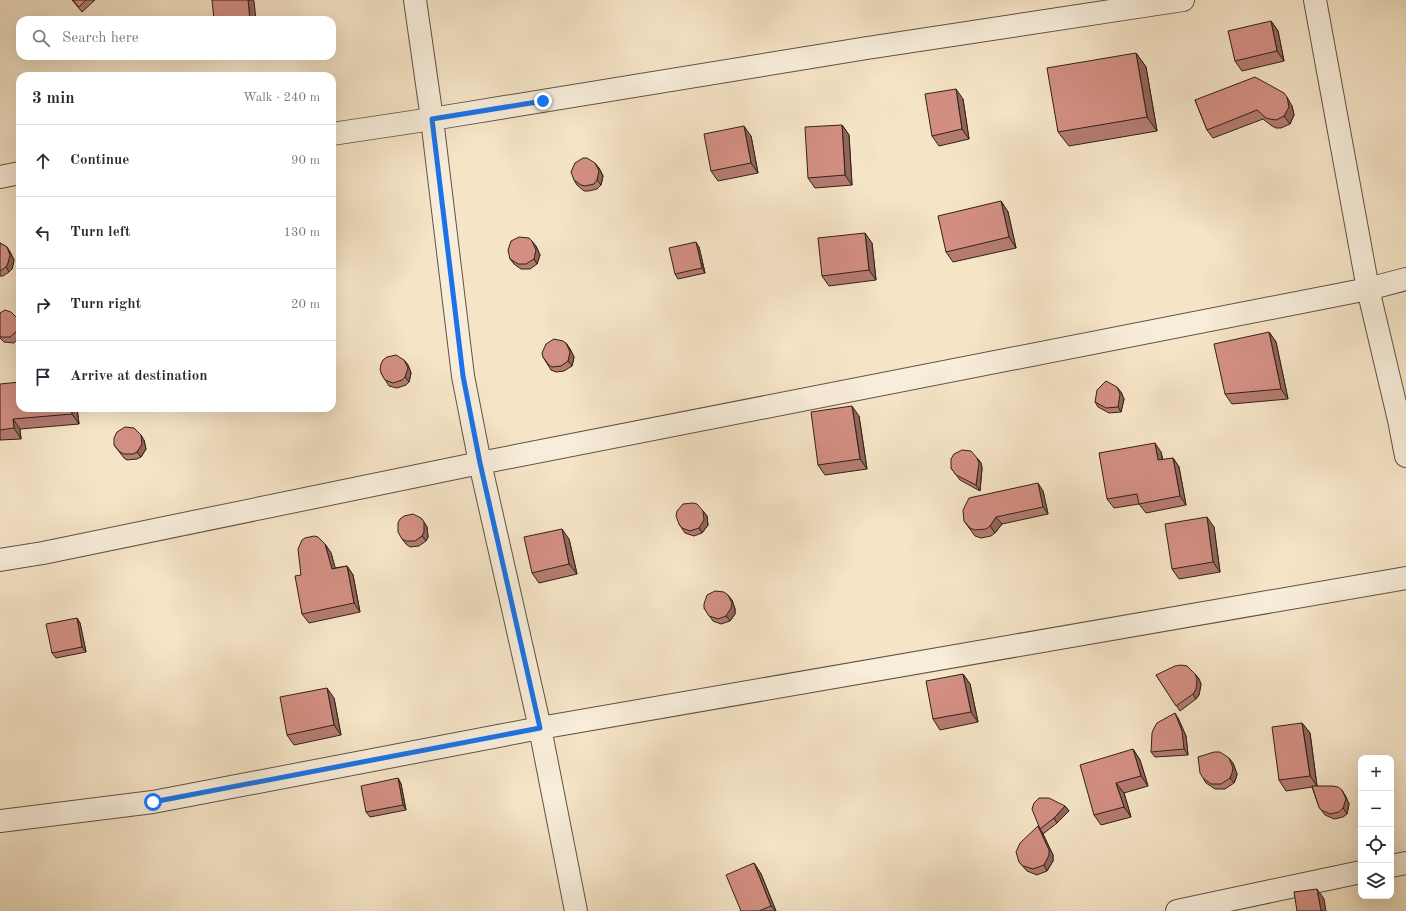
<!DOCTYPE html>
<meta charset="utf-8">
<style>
body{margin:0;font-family:"Old Standard TT",serif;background:#f2f2f3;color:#2b2b33}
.controls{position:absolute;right:12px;bottom:12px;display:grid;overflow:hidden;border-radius:8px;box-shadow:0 4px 16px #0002}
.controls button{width:36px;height:36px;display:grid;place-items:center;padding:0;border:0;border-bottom:1px solid #e1e1e2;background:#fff;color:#2b2b33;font:20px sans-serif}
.stop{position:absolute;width:12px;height:12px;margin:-9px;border:3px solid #1a73e8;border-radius:50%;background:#fff}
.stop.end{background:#1a73e8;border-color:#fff;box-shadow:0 1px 4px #0008}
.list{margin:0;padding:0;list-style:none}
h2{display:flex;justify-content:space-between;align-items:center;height:52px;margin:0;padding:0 16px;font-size:17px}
h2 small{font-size:13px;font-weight:400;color:#7c7c81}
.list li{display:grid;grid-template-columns:26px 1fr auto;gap:12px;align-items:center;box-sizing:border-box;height:72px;padding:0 16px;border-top:1px solid #e1e1e2}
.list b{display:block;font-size:15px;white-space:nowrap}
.list em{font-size:13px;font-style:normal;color:#7c7c81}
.icon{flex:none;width:22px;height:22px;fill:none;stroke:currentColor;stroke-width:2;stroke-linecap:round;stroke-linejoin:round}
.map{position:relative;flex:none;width:1406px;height:911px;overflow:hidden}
.search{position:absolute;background:#fff;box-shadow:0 4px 16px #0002;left:16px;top:16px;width:320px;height:44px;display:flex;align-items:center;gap:10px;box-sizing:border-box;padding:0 14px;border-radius:12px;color:#7c7c81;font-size:15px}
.panel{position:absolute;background:#fff;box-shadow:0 4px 16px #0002;left:16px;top:72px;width:320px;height:340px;border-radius:12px}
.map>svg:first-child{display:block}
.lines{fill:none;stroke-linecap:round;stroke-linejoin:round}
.minor-casing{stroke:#605245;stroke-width:24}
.minor{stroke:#f8edda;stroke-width:22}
.wall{fill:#b57b71;stroke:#2f211a}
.shaded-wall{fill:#94645c;stroke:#2f211a}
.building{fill:#d38f83;stroke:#2f211a}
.route{stroke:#1a73e8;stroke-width:5}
</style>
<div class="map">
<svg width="1406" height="911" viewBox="0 0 1406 911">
<rect width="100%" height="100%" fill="#f5e4c6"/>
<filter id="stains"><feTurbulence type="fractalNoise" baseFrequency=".005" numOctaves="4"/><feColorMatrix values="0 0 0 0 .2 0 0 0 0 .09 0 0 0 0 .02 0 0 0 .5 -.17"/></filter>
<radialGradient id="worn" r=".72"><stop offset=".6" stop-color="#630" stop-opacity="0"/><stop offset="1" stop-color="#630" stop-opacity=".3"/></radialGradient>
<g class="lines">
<defs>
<path id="minor" d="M 415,0 L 432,119 L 463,376 L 480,463 L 540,728 L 576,911
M 1315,0 L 1368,289 L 1399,420 L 1406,456
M 332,134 L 432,119 L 867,48 L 1183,0
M 0,177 L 20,173
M 0,560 L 43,553 L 480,463 L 1368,289 L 1406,279
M 0,821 L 153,802 L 540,728 L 1406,578
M 1391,866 L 1406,863
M 1177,911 L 1361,872"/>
</defs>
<use href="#minor" class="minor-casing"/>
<use href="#minor" class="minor"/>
</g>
<path class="wall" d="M 72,0 L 95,0 L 82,12 Z
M 1271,21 L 1278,31 L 1284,61 L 1242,71 L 1235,61 Z
M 1136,53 L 1146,67 L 1157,131 L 1069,146 L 1058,132 Z
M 70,56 L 84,56 L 82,58 L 73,58 Z
M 963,99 L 969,139 L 939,146 L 932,136 Z
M 1195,100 L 1292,106 L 1294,115 L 1290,124 L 1281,128 L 1276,128 L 1272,126 L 1263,119 L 1213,138 L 1207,130 Z
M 842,125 L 849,135 L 852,185 L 815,188 L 808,178 Z
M 751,136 L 758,173 L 718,181 L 711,171 Z
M 599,168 L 603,176 L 601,185 L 597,189 L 589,191 L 584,191 L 577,185 L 574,180 Z
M 1001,201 L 1008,212 L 1016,248 L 953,262 L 946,252 Z
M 0,243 L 7,247 L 10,252 L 14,260 L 12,269 L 9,272 L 3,276 L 0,276 Z
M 872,243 L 876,280 L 829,286 L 822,276 Z
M 536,246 L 540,255 L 537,264 L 530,269 L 521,269 L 514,264 L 510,259 Z
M 699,247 L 705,273 L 678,279 L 675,274 Z
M 0,313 L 20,322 L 20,336 L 14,343 L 4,342 L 0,338 Z
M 1269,332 L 1276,342 L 1288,399 L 1232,404 L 1225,394 Z
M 566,343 L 570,349 L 574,357 L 572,366 L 564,371 L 556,372 L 551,370 L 543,357 Z
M 404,360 L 408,365 L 411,373 L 409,382 L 406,385 L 397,388 L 389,386 L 381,373 Z
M 0,384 L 20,408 L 77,408 L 79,424 L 20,429 L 21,439 L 0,440 Z
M 1121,392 L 1124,399 L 1121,412 L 1109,413 L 1098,407 L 1095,402 Z
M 859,416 L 867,469 L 825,475 L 818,465 Z
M 144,440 L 146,449 L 141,457 L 137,459 L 127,460 L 124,458 L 114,445 Z
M 1161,452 L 1163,460 L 1173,458 L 1179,467 L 1186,505 L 1146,513 L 1139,504 L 1114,508 L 1107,499 Z
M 977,458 L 981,463 L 982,468 L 980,491 L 960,480 L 951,468 Z
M 1043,491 L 1048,514 L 1002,524 L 995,533 L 991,536 L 981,538 L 975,536 L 964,521 Z
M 703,511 L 707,516 L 708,525 L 702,533 L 694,536 L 685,533 L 679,524 Z
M 421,518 L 427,527 L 428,537 L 426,541 L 419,546 L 410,547 L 406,544 L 402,539 Z
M 1214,527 L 1220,572 L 1179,579 L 1172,569 Z
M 569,539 L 577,574 L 539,583 L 532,573 Z
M 325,544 L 331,553 L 335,568 L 347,566 L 353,575 L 360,612 L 309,623 L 302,614 L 301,575 Z
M 732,600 L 735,609 L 735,614 L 730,621 L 721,624 L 713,621 L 704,608 Z
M 77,618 L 80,623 L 86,652 L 56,658 L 52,653 Z
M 963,674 L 970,684 L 978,722 L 940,730 L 933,719 Z
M 1195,674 L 1199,679 L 1201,684 L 1199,695 L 1196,699 L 1180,711 L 1156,675 Z
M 334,698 L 341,735 L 294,745 L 287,735 Z
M 1178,718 L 1186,736 L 1188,755 L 1155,757 L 1151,752 Z
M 1302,723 L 1310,733 L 1317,786 L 1345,795 L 1349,804 L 1347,814 L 1343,817 L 1334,819 L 1325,815 L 1319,807 L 1312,787 L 1286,791 L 1279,780 Z
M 1133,749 L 1140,760 L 1148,786 L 1124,793 L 1131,817 L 1101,825 L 1094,815 Z
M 1233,763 L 1237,774 L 1236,778 L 1234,783 L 1225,789 L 1215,789 L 1206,783 L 1203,778 Z
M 398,778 L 401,784 L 406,810 L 370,817 L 366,812 Z
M 1065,806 L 1069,811 L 1057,823 L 1043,834 L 1042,832 L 1053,855 L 1053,861 L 1047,871 L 1037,875 L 1027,871 L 1019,862 L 1039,828 Z
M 754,863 L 761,874 L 776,911 L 741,911 Z"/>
<path class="shaded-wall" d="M 248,0 L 253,0 L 254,1 L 256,20 L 250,20 Z
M 1271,21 L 1278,31 L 1284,61 L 1277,51 Z
M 1136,53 L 1146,67 L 1157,131 L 1147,117 Z
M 956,89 L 963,99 L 969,139 L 962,129 Z
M 1287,97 L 1292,106 L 1294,115 L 1290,124 L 1284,116 Z
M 842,125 L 849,135 L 852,185 L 845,175 Z
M 744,126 L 751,136 L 758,173 L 751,163 Z
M 595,163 L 599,168 L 603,176 L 601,185 L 597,180 Z
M 1001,201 L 1008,212 L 1016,248 L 1009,237 Z
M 865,233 L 872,243 L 876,280 L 869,270 Z
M 532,241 L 536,246 L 540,255 L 537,264 L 534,259 Z
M 696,242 L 699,247 L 705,273 L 702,268 Z
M 7,247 L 10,252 L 14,260 L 12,269 L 9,272 L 6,267 Z
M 17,318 L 20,322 L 20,334 L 18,330 Z
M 1269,332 L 1276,342 L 1288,399 L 1281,389 Z
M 566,343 L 570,349 L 574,357 L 572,366 L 568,361 Z
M 404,360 L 408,365 L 411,373 L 409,382 L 405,377 Z
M 1117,387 L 1121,392 L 1124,399 L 1121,412 L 1118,407 Z
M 852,406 L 859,416 L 867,469 L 860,459 Z
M 71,408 L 77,408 L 79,424 L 72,414 Z
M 13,419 L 20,429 L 21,439 L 14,428 Z
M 141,435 L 144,440 L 146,449 L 141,457 L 137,452 Z
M 1155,443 L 1161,452 L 1164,469 L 1158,460 Z
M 977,458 L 981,463 L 982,468 L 980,491 L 976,485 Z
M 1173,458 L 1179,467 L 1186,505 L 1180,496 Z
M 1038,483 L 1043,491 L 1048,514 L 1043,507 Z
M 703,511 L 707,516 L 708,525 L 702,533 L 699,528 Z
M 996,517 L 1002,524 L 995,533 L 990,526 Z
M 1207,517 L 1214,527 L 1220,572 L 1213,562 Z
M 424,522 L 427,527 L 428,537 L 426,541 L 422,536 Z
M 562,529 L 569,539 L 577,574 L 569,564 Z
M 325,544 L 331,553 L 338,578 L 332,569 Z
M 347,566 L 353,575 L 360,612 L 354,603 Z
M 728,595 L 732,600 L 735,609 L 735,614 L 730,621 L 726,616 Z
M 77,618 L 80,623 L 86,652 L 82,647 Z
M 963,674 L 970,684 L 978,722 L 971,712 Z
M 1195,674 L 1199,679 L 1201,684 L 1199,695 L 1196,699 L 1193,694 Z
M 327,688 L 334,698 L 341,735 L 334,725 Z
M 1175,713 L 1178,718 L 1186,736 L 1188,755 L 1184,749 Z
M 1302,723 L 1310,733 L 1317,786 L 1310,776 Z
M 1133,749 L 1140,760 L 1148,786 L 1141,776 Z
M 1229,758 L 1233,763 L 1237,774 L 1236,778 L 1234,783 L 1230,778 Z
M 398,778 L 401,784 L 406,810 L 403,805 Z
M 1116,783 L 1124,793 L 1131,817 L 1124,807 Z
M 1342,790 L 1345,795 L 1349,804 L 1347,814 L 1343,808 Z
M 1065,806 L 1069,811 L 1057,823 L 1054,818 Z
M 1038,826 L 1042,832 L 1053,855 L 1053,861 L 1047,871 L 1044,865 Z
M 754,863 L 761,874 L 776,911 L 775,911 L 771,906 Z
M 1317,889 L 1324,899 L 1326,911 L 1321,911 Z"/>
<path class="building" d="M 73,0 L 86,0 L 79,7 Z
M 212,0 L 248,0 L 250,20 L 214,20 Z
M 1271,21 L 1277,51 L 1235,61 L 1228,31 Z
M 1136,53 L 1147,117 L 1058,132 L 1047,68 Z
M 1255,77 L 1284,93 L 1287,97 L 1289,107 L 1284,116 L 1276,120 L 1270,119 L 1266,118 L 1257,110 L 1207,130 L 1195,100 Z
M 956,89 L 962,129 L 932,136 L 925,94 Z
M 842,125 L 845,175 L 808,178 L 805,127 Z
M 744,126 L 751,163 L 711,171 L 704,134 Z
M 583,158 L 587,158 L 595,163 L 599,171 L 597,180 L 594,184 L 585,186 L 581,185 L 574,180 L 571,172 L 575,163 Z
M 1001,201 L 1009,237 L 946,252 L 938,216 Z
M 865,233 L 869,270 L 822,276 L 818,238 Z
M 519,237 L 529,238 L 532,241 L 536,250 L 534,259 L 526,264 L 518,264 L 510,259 L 508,250 L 511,241 Z
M 696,242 L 702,268 L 675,274 L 669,248 Z
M 0,243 L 7,247 L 10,255 L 8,263 L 6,267 L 0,271 Z
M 5,310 L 11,312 L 17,318 L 20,324 L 18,330 L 10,337 L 1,337 L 0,336 L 0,313 Z
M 1269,332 L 1281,389 L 1225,394 L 1214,344 Z
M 554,339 L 563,341 L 566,343 L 570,352 L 568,361 L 561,366 L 552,367 L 548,364 L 543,357 L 542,353 L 546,344 Z
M 396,355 L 404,360 L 408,368 L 405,377 L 402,380 L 393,383 L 385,380 L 381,373 L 380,369 L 381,364 L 383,360 L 387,357 Z
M 1106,381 L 1117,387 L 1120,394 L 1118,407 L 1106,408 L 1095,402 L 1097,390 Z
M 20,382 L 20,408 L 71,408 L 72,414 L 13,419 L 14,428 L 0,430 L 0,384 Z
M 852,406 L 860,459 L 818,465 L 811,412 Z
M 125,427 L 134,428 L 141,435 L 142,444 L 137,452 L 133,454 L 124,454 L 120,452 L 114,445 L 114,438 L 117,432 Z
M 1155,443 L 1158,460 L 1173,458 L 1180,496 L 1139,504 L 1137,494 L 1107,499 L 1099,453 Z
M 962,450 L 971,451 L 977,458 L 979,463 L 976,485 L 956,475 L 951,468 L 951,459 L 954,454 Z
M 1038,483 L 1043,507 L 996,517 L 990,526 L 986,529 L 975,530 L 970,528 L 964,521 L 963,510 L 969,498 Z
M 693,503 L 697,504 L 703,511 L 704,520 L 699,528 L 690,531 L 682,528 L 679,524 L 676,516 L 677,511 L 683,504 Z
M 413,514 L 421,518 L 424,522 L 424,532 L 422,536 L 415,541 L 406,541 L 402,539 L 398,532 L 398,523 L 400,519 L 404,516 Z
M 1207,517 L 1213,562 L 1172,569 L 1165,524 Z
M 562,529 L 569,564 L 532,573 L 524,537 Z
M 314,536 L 318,537 L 325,544 L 332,569 L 347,566 L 354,603 L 302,614 L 295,576 L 301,575 L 298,549 L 302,540 L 305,538 Z
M 715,591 L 724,592 L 728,595 L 732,603 L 731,608 L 726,616 L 718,619 L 709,616 L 704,608 L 704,604 L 707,595 Z
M 77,618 L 82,647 L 52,653 L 46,624 Z
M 1181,665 L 1187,666 L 1195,674 L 1197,679 L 1196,689 L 1193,694 L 1176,706 L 1156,675 L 1175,666 Z
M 963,674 L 971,712 L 933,719 L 926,681 Z
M 327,688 L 334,725 L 287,735 L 280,697 Z
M 1175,713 L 1182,731 L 1184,749 L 1151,752 L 1152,733 L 1154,728 L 1157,723 Z
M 1302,723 L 1310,776 L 1279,780 L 1272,727 Z
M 1133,749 L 1141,776 L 1116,783 L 1124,807 L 1094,815 L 1080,765 Z
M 1214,752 L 1220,752 L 1229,758 L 1233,768 L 1232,773 L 1230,778 L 1221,784 L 1211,784 L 1203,778 L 1200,773 L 1198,757 Z
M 398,778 L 403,805 L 366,812 L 361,786 Z
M 1312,786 L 1333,786 L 1338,787 L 1342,790 L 1346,799 L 1343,808 L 1339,812 L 1330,814 L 1321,810 L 1319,807 Z
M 1039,798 L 1049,798 L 1065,806 L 1054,818 L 1040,829 L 1032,809 L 1034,803 Z
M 1038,826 L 1049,850 L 1049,855 L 1044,865 L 1033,869 L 1023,866 L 1019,862 L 1016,852 L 1020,843 Z
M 754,863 L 771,906 L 759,911 L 741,911 L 726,875 Z
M 1317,889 L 1321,911 L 1297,911 L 1294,892 Z"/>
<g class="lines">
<path class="route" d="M 153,802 L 540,728 L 480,463 L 463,376 L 432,119 L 543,101"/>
</g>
<rect width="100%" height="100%" filter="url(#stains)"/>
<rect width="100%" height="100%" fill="url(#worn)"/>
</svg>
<div class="controls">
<button>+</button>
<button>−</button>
<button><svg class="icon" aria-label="locate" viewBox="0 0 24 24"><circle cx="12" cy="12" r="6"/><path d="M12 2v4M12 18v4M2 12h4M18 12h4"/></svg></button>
<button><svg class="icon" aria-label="layers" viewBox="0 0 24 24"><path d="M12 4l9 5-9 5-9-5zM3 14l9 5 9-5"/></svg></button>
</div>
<div class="stop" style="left:153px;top:802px"></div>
<div class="stop end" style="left:543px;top:101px"></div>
<div class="search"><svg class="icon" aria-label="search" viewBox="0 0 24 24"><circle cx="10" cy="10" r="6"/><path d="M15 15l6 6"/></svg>Search here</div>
<section class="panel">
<h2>3 min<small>Walk · 240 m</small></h2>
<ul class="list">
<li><svg class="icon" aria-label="ahead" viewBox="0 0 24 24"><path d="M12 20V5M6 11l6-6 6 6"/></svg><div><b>Continue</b></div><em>90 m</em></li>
<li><svg class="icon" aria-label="left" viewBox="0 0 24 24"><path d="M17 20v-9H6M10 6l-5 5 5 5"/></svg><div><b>Turn left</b></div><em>130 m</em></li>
<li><svg class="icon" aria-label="right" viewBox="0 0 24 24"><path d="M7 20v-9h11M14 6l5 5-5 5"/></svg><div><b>Turn right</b></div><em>20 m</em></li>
<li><svg class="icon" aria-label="arrive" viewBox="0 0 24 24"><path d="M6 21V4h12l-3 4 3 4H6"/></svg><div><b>Arrive at destination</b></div></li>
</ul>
</section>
</div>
